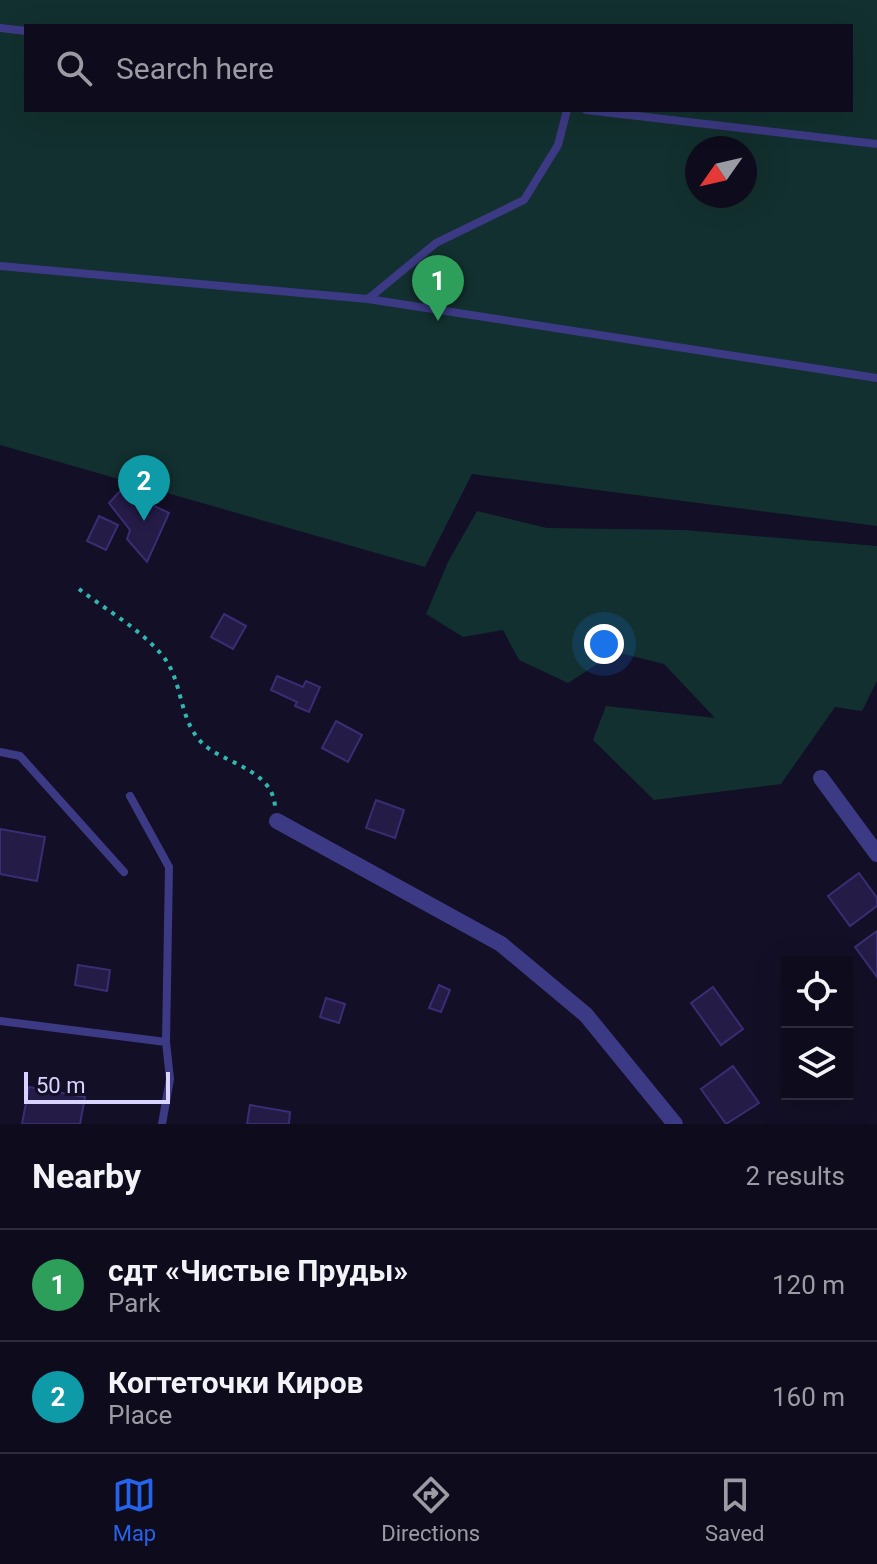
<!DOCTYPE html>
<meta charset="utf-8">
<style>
body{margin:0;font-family:Roboto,sans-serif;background:#171425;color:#f1f3f6}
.controls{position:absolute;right:24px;bottom:24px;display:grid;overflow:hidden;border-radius:0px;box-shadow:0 8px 32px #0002}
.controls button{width:72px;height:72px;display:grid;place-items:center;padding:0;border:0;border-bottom:2px solid #2e2b3b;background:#0e0b1c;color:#f1f3f6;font:40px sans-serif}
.compass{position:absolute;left:685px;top:136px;width:72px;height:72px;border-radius:50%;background:#0e0b1c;box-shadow:0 8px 32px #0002;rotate:236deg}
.scale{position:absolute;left:24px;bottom:20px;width:146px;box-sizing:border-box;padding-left:8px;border:4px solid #d9d4ff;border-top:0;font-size:22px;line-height:28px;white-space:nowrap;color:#d9d4ff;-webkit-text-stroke:6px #130f26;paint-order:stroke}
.you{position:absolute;left:604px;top:644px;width:28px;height:28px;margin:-20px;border:6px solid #fff;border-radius:50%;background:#1a73e8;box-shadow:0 0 0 12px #1a73e833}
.badge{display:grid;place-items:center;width:52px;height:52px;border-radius:50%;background:#2563eb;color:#fff;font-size:26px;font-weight:700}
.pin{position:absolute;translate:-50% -66px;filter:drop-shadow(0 2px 4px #0008)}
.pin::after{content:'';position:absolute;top:42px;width:28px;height:24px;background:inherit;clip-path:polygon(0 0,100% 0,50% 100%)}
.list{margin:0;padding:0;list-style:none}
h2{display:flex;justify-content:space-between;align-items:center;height:104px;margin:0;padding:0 32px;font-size:34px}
h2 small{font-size:26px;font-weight:400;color:#9b9ba3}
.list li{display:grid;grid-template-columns:52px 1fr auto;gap:24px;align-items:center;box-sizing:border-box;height:112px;padding:0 32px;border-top:2px solid #2e2b3b}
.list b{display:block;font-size:30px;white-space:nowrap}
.list p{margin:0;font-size:26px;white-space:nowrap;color:#9b9ba3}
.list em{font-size:26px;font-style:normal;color:#9b9ba3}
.icon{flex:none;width:44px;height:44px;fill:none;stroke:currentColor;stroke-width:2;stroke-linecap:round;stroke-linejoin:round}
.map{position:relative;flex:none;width:877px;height:1124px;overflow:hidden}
.search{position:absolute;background:#0e0b1c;box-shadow:0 8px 32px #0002;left:24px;right:24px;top:24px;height:88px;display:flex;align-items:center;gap:20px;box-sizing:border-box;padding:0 28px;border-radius:0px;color:#9b9ba3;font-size:30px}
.sheet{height:328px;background:#0e0b1c}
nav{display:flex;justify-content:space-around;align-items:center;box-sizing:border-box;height:112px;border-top:2px solid #2e2b3b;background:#0e0b1c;font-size:22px;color:#9b9ba3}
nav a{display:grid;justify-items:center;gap:4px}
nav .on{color:#2563eb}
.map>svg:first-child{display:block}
.green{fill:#12302f;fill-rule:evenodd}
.building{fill:#241b47;stroke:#3b2d73;stroke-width:2}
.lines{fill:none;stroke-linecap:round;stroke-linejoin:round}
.path{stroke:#2fb8b0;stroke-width:4;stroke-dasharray:4 6;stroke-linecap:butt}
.service{stroke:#3d3a85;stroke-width:8}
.minor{stroke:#3d3a85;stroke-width:16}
</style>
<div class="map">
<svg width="877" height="1124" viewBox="0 0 877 1124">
<rect width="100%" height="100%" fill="#130f26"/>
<path class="green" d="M 0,0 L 877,0 L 877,526 L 472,474 L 425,567 L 0,445 ZM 26,26 L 851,26 L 851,110 L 26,110 ZM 697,148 L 745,148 L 745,196 L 697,196 Z
M 477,511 L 547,528 L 684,530 L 877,546 L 877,681 L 862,711 L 835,707 L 781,784 L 654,800 L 593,740 L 606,706 L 715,718 L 664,664 L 616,652 L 568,683 L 519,660 L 503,630 L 463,637 L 426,614 L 448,562 Z"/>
<path class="building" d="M 121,490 L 169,513 L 147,562 L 127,539 L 130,530 L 109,503 Z
M 99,516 L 118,525 L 106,550 L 87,541 Z
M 224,614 L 246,626 L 233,649 L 211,637 Z
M 277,676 L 303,687 L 306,681 L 320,687 L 309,712 L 295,706 L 297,702 L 271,690 Z
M 336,721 L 362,735 L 348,762 L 322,748 Z
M 376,800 L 404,810 L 395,838 L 366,828 Z
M 0,829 L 45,837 L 37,881 L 0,874 Z
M 859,873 L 877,898 L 877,906 L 850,926 L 828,896 Z
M 877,931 L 877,977 L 855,947 Z
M 78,965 L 110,970 L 107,991 L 75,985 Z
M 439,985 L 450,990 L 441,1012 L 429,1008 Z
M 713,987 L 743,1029 L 721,1045 L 691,1003 Z
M 326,998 L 345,1004 L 339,1023 L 320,1017 Z
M 733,1066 L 759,1103 L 726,1124 L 701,1089 Z
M 29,1087 L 85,1097 L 80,1124 L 22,1124 Z
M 250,1105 L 290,1112 L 289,1124 L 247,1124 Z"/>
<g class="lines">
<path class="path" d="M 79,589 C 105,609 140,629 162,655 C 185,682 177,725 208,748 C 232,765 272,772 275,806"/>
<path class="service" d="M 0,28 L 26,31
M 586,110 L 877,144
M 0,266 L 368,299 L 877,378
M 368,299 L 436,243 L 524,200 L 558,145 L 567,110
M 0,752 L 20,756 L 124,872
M 130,796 L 169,867 L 166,1042 L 170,1079 L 162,1124
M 0,1021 L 166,1042"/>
<path class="minor" d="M 821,778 L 877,854
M 277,821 L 501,944 L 586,1015 L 675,1124"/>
</g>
</svg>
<div class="controls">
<button><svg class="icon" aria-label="locate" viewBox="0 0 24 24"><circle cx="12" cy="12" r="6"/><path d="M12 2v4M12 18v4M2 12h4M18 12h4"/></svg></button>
<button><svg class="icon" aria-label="layers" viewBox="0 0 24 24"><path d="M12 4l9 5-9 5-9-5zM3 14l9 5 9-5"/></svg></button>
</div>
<svg class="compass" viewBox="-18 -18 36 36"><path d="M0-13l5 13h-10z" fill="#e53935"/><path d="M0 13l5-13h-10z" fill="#9b9ba3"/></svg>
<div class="scale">50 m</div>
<div class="you"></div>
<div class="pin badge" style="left:438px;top:321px;background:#2e9e5b">1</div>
<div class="pin badge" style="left:144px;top:521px;background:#0f9aa8">2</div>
<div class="search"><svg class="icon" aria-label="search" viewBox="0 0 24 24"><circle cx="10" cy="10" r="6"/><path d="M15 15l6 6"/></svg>Search here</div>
</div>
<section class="sheet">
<h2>Nearby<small>2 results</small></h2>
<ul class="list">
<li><span class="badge" style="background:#2e9e5b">1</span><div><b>сдт «Чистые Пруды»</b><p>Park</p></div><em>120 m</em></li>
<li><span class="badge" style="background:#0f9aa8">2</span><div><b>Когтеточки Киров</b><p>Place</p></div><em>160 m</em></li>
</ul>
</section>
<nav>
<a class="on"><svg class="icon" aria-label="map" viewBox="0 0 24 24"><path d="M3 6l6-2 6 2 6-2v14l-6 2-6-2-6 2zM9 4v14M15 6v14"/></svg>Map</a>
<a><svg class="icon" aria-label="directions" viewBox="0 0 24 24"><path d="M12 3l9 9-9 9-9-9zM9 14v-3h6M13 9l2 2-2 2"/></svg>Directions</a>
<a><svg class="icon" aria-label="saved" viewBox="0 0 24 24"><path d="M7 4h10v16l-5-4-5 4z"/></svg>Saved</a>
</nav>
